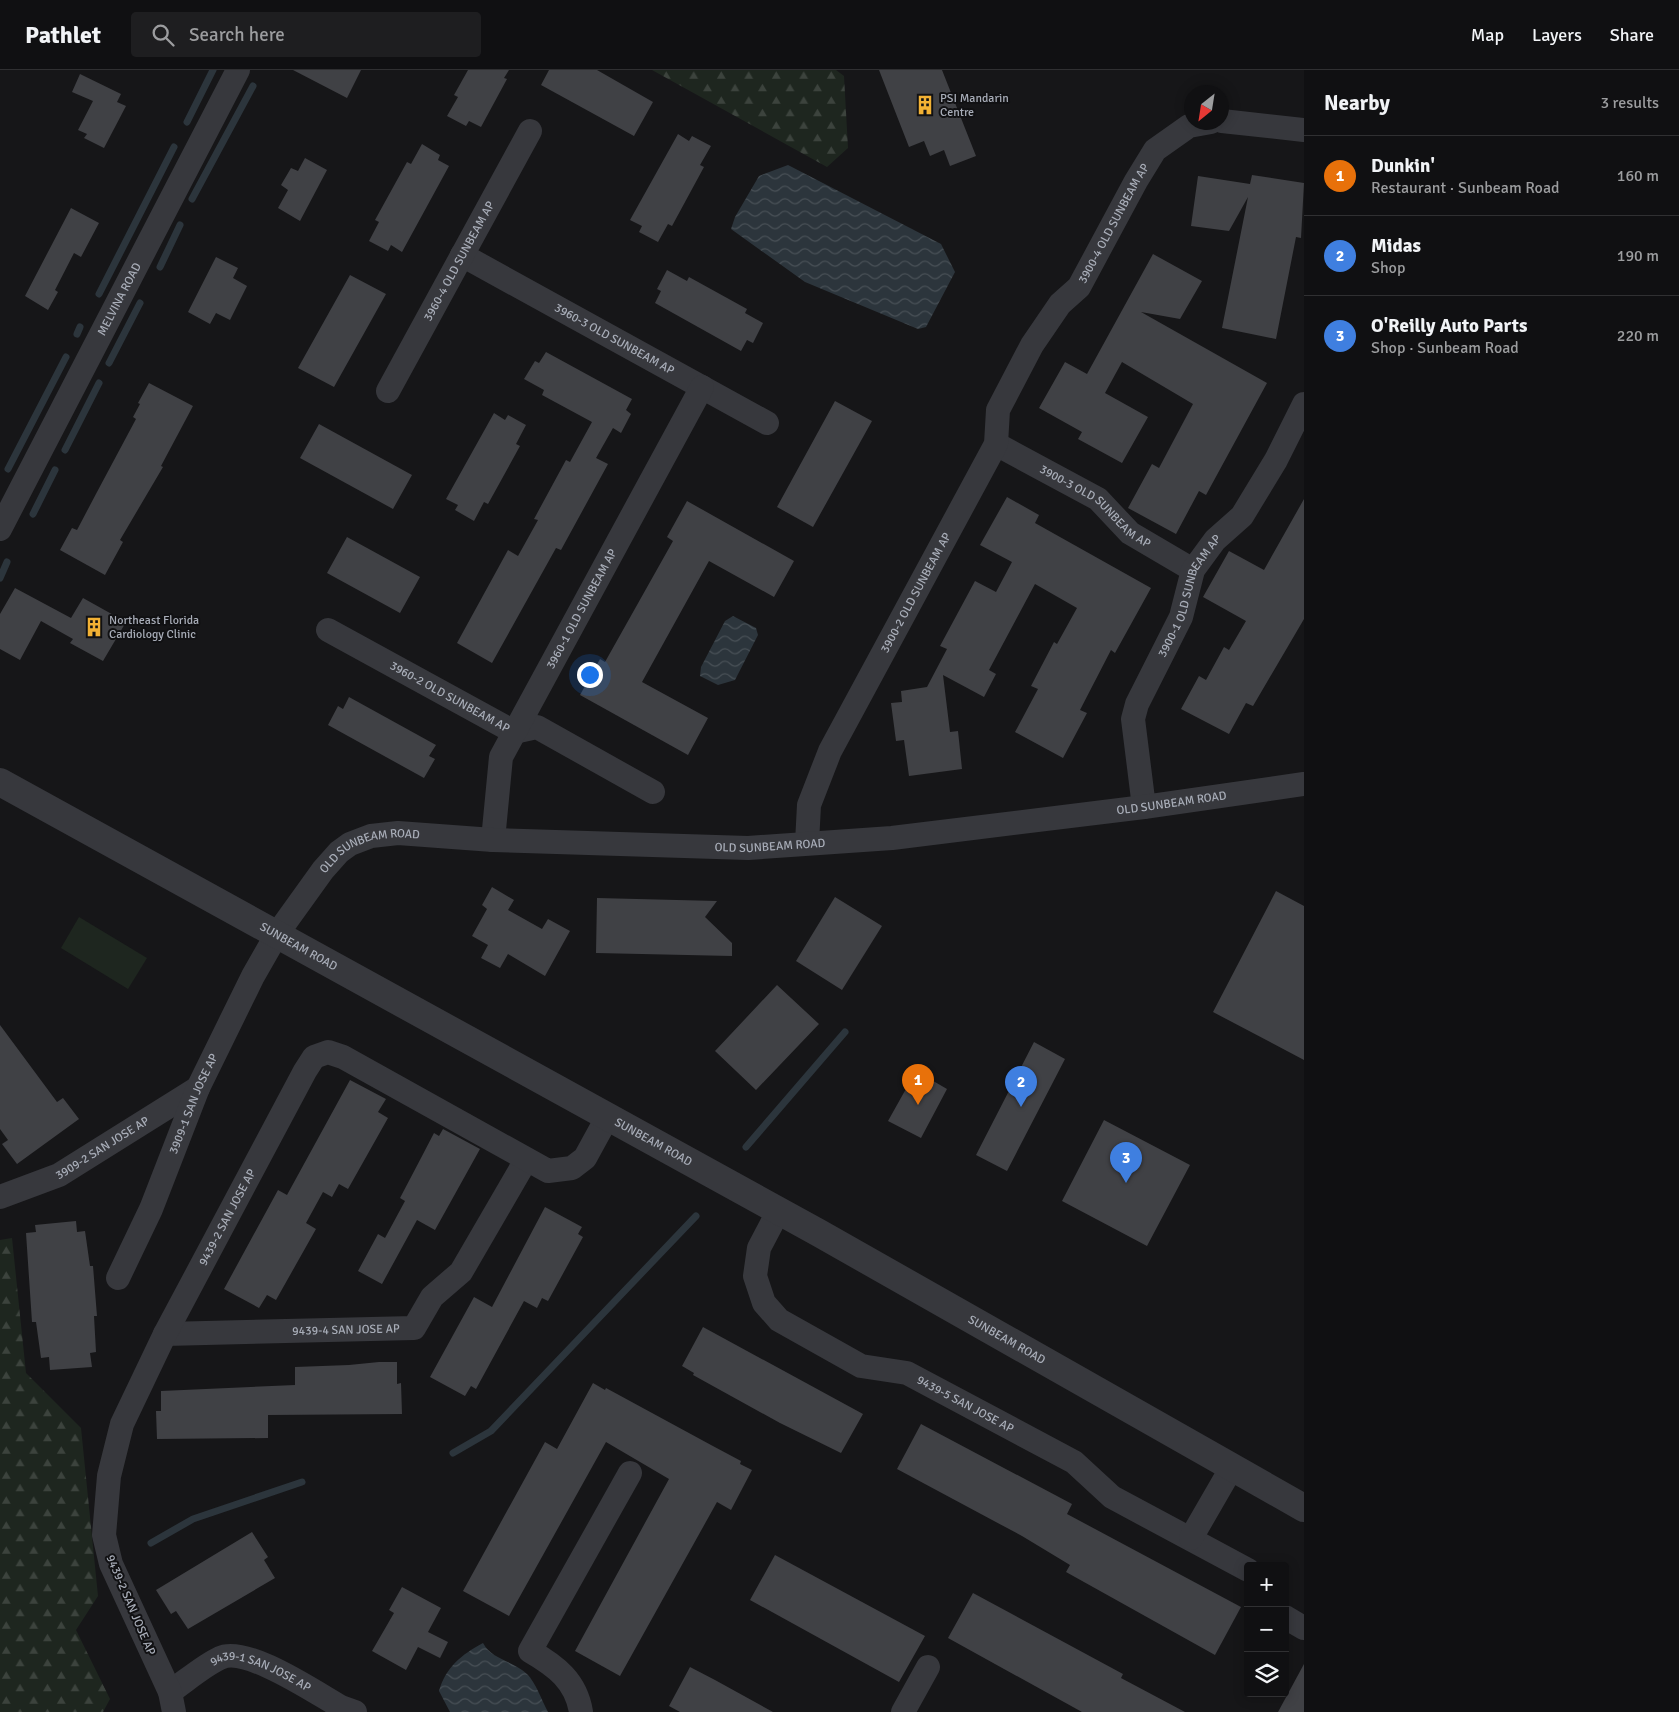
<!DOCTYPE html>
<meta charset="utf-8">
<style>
body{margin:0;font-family:Signika,sans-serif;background:#1e1e20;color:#f1f3f6}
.controls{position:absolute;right:15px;bottom:15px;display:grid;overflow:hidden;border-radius:5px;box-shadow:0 2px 12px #0003}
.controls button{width:45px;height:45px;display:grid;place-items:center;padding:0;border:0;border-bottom:1px solid #303032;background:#101012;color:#f1f3f6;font:25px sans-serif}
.compass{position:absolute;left:1184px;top:15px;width:45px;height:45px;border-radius:50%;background:#101012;box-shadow:0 2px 12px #0003;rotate:210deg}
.you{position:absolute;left:589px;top:604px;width:18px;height:18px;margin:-12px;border:4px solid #fff;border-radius:50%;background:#1a73e8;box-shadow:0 0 0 8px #1a73e833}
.badge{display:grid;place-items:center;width:32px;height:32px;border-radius:50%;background:#f2b134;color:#fff;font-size:16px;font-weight:700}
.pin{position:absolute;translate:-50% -41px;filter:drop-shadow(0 1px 2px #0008)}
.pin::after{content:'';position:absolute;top:26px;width:18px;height:15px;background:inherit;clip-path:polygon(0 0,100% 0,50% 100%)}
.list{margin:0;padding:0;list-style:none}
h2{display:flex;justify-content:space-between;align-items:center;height:65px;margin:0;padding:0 20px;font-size:21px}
h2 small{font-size:16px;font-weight:400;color:#9c9d9f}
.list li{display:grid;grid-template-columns:32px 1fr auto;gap:15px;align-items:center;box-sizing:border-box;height:80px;padding:0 20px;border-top:1px solid #303032}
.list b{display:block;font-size:19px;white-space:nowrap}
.list p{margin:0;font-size:16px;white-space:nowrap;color:#9c9d9f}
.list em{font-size:16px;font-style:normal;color:#9c9d9f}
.icon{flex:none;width:28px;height:28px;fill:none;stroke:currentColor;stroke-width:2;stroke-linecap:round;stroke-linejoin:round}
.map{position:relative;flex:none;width:1304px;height:1642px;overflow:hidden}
header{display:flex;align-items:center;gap:30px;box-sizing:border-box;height:70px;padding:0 25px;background:#101012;border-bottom:1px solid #303032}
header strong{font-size:24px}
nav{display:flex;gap:28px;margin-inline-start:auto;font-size:18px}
.search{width:350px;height:45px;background:#1e1e20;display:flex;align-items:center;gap:12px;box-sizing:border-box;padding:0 18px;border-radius:5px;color:#9c9d9f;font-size:19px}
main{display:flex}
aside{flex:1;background:#101012}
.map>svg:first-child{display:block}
.green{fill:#1e261f}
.forest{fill:url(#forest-firs)}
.water{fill:url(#water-waves)}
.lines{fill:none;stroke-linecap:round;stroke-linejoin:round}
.stream{stroke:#2c353c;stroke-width:7}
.building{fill:#404145}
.minor{stroke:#37383d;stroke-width:24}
.tertiary{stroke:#37383d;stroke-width:28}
.labels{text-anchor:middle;stroke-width:4;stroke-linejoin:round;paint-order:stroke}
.poi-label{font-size:12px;fill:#a8adb8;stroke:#111113;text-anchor:start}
.street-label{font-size:12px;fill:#a8adb8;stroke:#111113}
</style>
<header>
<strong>Pathlet</strong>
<div class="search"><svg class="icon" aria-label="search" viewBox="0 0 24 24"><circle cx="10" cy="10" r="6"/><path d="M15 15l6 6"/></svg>Search here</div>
<nav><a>Map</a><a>Layers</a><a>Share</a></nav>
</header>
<main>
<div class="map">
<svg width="1304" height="1642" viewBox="0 0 1304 1642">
<defs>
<pattern id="forest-firs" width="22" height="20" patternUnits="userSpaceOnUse" patternTransform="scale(1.25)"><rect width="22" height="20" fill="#1e261f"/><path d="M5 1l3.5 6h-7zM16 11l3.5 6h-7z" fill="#3c433d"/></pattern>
<pattern id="water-waves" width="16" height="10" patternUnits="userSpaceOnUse" patternTransform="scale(1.25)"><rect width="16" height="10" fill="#2c353c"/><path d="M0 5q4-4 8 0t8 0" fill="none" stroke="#485056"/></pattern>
</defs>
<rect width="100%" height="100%" fill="#161618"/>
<path class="green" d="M 79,847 L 147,888 L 128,919 L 61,878 Z"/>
<path class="forest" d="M 652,0 L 836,0 L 844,6 L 848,78 L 827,97 Z
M 12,1168 L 26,1303 L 81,1358 L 98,1526 L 76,1560 L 110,1629 L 103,1642 L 0,1642 L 0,1170 Z"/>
<path class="water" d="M 788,95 L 941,174 L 955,202 L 926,257 L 918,259 L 805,212 L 731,159 L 735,147 L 759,106 Z
M 733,546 L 756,558 L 758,565 L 735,610 L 718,615 L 700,606 L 701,597 L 725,551 Z
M 483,1573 C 492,1590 514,1591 527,1604 C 536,1613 542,1631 548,1642 L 450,1642 L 439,1621 C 446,1597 461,1585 483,1573 Z"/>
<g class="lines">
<path class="stream" d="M 187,52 L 213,0
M 192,129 L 253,16
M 160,197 L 180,155
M 99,224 L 174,77
M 77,264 L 80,257
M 109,293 L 140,233
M 65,380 L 99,313
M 8,399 L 66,287
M 33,444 L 55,400
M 0,508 L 7,492
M 746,1077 L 845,962
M 453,1383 L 491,1361 L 696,1146
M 151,1473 L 193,1449 L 302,1412"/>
</g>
<path class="building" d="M 293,0 L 361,0 L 347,28 Z
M 468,0 L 509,0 L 504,8 L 507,9 L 481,57 L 469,51 L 466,56 L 447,46 L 458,27 L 454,25 Z
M 549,0 L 597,0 L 653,32 L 634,66 L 541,15 Z
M 879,0 L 942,0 L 976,86 L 950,96 L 944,80 L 930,86 L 924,71 L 909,77 Z
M 80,4 L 121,24 L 117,32 L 126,36 L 104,78 L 84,68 L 87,64 L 78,60 L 93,31 L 72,22 Z
M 678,64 L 689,71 L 692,66 L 711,76 L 700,95 L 704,97 L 672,156 L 668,154 L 658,172 L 639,162 L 642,156 L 630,150 Z
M 422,74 L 440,85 L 438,90 L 449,96 L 402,182 L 391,175 L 388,181 L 369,171 L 379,152 L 375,150 L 407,92 L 411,94 Z
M 305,88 L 327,100 L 300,151 L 278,138 L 288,120 L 281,115 L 291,98 L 298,101 Z
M 1252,105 L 1304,113 L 1301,168 L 1296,167 L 1276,269 L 1222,258 L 1248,127 L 1229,161 L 1191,156 L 1198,106 L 1250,114 Z
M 71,138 L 99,153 L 81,187 L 74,183 L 55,220 L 58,222 L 48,240 L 25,226 Z
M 1153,184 L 1202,211 L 1180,249 L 1141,242 L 1267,313 L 1206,425 L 1199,421 L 1176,464 L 1128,438 L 1152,394 L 1159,398 L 1193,334 L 1122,292 L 1105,323 L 1148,347 L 1122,393 L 1078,369 L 1082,362 L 1039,338 L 1065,292 L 1087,304 Z
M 216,187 L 238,198 L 233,208 L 247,216 L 230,250 L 216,243 L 210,254 L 188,242 Z
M 667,200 L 687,211 L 689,207 L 747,239 L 745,243 L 763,253 L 753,273 L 747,270 L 741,281 L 655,233 L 661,221 L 657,219 Z
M 350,205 L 386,224 L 334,317 L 298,298 Z
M 546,282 L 632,329 L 626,340 L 631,344 L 621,363 L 613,358 L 596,388 L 608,394 L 561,480 L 556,478 L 492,593 L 457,573 L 508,480 L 518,486 L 538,450 L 534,449 L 566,390 L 570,392 L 592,352 L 542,325 L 544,320 L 524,309 L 535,291 L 539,293 Z
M 149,313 L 193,336 L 161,396 L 163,397 L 120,470 L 123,472 L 105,505 L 60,480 L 72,458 L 77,460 L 97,422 L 136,349 L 133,347 L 140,334 L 138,333 Z
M 835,331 L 872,351 L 813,457 L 777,437 Z
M 494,343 L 505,350 L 508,345 L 526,355 L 516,374 L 520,376 L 488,434 L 484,432 L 474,451 L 455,440 L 458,435 L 446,429 Z
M 319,354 L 412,405 L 393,439 L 300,388 Z
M 1007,427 L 1039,445 L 1035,453 L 1151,518 L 1115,583 L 1111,580 L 1080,640 L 1087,643 L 1063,688 L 1015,662 L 1038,619 L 1031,616 L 1054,572 L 1057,574 L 1077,538 L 1035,514 L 989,600 L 996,604 L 984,627 L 943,605 L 950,662 L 958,661 L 962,699 L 909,706 L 904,670 L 896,671 L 891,633 L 902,632 L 901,621 L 927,617 L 947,579 L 940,576 L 975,511 L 996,522 L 1012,492 L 980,475 Z
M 1304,429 L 1304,549 L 1253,636 L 1246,633 L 1229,664 L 1181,639 L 1199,606 L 1206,610 L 1224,577 L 1229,580 L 1246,551 L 1203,527 L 1229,481 L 1264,500 Z
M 687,431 L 794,491 L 774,527 L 709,491 L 642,612 L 708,648 L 688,685 L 580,625 L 600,589 L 605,592 L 673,471 L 667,467 Z
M 347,467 L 420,507 L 400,543 L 327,503 Z
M 15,518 L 71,548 L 83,528 L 126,552 L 103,591 L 70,573 L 73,569 L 41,551 L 20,590 L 0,579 L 0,544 Z
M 349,627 L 436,675 L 429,686 L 435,689 L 424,708 L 328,655 L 338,636 L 343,639 Z
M 492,817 L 514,830 L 508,840 L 542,859 L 548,849 L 570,861 L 545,906 L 508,884 L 500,898 L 481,888 L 488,875 L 472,866 L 487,839 L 482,835 Z
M 1276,821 L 1304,836 L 1304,990 L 1213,942 Z
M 835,827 L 882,856 L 842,920 L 796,891 Z
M 597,828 L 717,831 L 705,847 L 732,873 L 732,886 L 596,883 Z
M 777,915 L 819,954 L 756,1020 L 715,981 Z
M 0,955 L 57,1032 L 63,1028 L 79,1049 L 17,1094 L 2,1074 L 8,1070 L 0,1059 Z
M 1034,972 L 1065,989 L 1007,1101 L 976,1085 Z
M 916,1001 L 947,1019 L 921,1068 L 888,1051 Z
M 350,1010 L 386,1029 L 378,1042 L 388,1048 L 348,1119 L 339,1114 L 332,1127 L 323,1122 L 306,1153 L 316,1159 L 276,1230 L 267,1225 L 259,1238 L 224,1219 L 278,1120 L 287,1125 Z
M 1104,1050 L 1190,1095 L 1147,1176 L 1062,1131 Z
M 443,1059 L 480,1079 L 435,1160 L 417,1150 L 382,1214 L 358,1201 L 378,1164 L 385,1168 L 405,1131 L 400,1128 L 421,1088 L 434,1063 L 439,1066 Z
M 545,1137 L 582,1157 L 578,1164 L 583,1167 L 548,1231 L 542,1228 L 537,1238 L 524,1231 L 476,1319 L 471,1316 L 465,1326 L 430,1307 L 474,1227 L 492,1237 Z
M 76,1151 L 77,1162 L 85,1161 L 90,1196 L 93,1196 L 97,1246 L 94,1246 L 96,1282 L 90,1283 L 92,1297 L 50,1300 L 49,1287 L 41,1288 L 36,1252 L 32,1252 L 26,1163 L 36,1162 L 35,1155 Z
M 703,1257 L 863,1344 L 841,1383 L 780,1353 L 693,1305 L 694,1303 L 682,1296 Z
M 379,1292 L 397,1292 L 397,1314 L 401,1313 L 402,1344 L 268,1345 L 268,1368 L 157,1369 L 156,1341 L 161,1341 L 161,1321 L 295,1315 L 295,1297 L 349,1295 Z
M 593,1313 L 605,1320 L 606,1318 L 711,1375 L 741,1391 L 740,1394 L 752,1400 L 731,1440 L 717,1432 L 620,1606 L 575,1581 L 669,1409 L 606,1372 L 509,1546 L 463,1521 L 545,1372 L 557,1379 Z
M 921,1354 L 1072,1434 L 1067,1444 L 1241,1537 L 1215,1585 L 1066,1502 L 1070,1495 L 1022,1466 L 897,1399 Z
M 252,1462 L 268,1487 L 264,1490 L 275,1508 L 188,1559 L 176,1541 L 171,1544 L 156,1520 Z
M 775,1485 L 925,1566 L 899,1612 L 750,1530 Z
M 402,1517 L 441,1538 L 428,1562 L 448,1572 L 440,1588 L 418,1577 L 406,1600 L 372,1581 L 394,1543 L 389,1540 Z
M 973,1523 L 1123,1604 L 1121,1608 L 1185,1642 L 1082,1642 L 948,1568 Z
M 1304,1594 L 1304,1642 L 1278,1642 Z
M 690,1597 L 715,1610 L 773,1642 L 680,1642 L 669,1636 Z"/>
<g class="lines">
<g class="minor">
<path d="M 1222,51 L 1304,60"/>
<path id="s1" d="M 462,185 L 767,353"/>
<path id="s2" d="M 388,321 L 530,61"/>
<path id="s3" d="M 996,374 L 1098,429 L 1130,463 L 1193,500"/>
<path id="s4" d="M 0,459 L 238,0"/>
<path id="s5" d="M 328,560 L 514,662 L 537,657 L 653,722"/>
<path id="s6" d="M 1144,737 L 1133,649 L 1137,634 L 1181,547 L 1193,500 L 1215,470 L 1242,446 L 1276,390 L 1304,334"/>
<path id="s7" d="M 493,770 L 501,687 L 702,317"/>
<path id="s8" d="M 807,773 L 809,735 L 830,681 L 996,374 L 998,340 L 1032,275 L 1060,234 L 1079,217 L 1136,111 L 1155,80 L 1189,56 L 1211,52"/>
<path id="s9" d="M 0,1127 L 59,1105 L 198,1018"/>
<path id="s10" d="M 779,1140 L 759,1178 L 755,1206 L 764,1233 L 779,1250 L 861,1296 L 907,1303 L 1074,1392 L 1112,1427 L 1248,1500"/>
<path id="s11" d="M 118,1208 L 151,1139 L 198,1018 L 253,906 L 277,864 L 323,800 L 339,782 L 350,774 L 371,766 L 398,763 L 493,770 L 748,778 L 892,768 L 1144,737 L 1304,714"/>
<path id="s12" d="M 165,1264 L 414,1258 L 432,1227 L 461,1202 L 526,1090"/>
<path d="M 1191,1468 L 1232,1397"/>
<path d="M 1285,1547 L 1304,1558"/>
<path id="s13" d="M 170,1622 C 186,1611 203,1596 220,1588 C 246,1575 316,1623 341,1637 L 355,1642"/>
<path id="s14" d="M 174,1642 L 170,1622 L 111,1494 L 104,1465 L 109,1406 L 122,1354 L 165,1264 L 305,1001 L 314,987 L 328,982 L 343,987 L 548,1101 L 572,1098 L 585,1088 L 608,1046"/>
<path d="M 581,1642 C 576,1611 556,1596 530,1581 L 630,1403"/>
<path d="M 903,1642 L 928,1597"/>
</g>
<path class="tertiary" id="s15" d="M 0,712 L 819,1163 L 1304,1438"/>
</g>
<defs>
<symbol id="building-bare" viewBox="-9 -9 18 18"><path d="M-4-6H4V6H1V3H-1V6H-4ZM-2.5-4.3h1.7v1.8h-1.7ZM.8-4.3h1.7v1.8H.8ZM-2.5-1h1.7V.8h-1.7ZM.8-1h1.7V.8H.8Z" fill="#f2b134" stroke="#111113" stroke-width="2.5" paint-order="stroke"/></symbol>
</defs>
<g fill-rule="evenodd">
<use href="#building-bare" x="911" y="21" width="28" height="28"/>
<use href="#building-bare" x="80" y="543" width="28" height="28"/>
</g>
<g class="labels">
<g class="poi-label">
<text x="940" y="32">PSI Mandarin<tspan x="940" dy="14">Centre</tspan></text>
<text x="109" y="554">Northeast Florida<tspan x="109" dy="14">Cardiology Clinic</tspan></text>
</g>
<g class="street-label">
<text dy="4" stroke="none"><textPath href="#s8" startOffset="700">3900-4 OLD SUNBEAM AP</textPath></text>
<text dy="4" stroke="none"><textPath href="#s2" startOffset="148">3960-4 OLD SUNBEAM AP</textPath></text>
<text dy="4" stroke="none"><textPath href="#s4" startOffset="259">MELVINA ROAD</textPath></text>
<text dy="4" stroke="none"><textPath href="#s1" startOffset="174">3960-3 OLD SUNBEAM AP</textPath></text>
<text dy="4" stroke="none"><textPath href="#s3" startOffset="118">3900-3 OLD SUNBEAM AP</textPath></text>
<text dy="4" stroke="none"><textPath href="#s8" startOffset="276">3900-2 OLD SUNBEAM AP</textPath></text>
<text dy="4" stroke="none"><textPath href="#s6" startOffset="225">3900-1 OLD SUNBEAM AP</textPath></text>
<text dy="4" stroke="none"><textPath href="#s7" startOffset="252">3960-1 OLD SUNBEAM AP</textPath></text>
<text dy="4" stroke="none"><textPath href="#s5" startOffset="139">3960-2 OLD SUNBEAM AP</textPath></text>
<text dy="4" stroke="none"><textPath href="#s11" startOffset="1322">OLD SUNBEAM ROAD</textPath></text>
<text dy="4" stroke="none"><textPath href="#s11" startOffset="918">OLD SUNBEAM ROAD</textPath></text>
<text dy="4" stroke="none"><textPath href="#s11" startOffset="512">OLD SUNBEAM ROAD</textPath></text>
<text dy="4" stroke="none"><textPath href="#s15" startOffset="341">SUNBEAM ROAD</textPath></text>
<text dy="4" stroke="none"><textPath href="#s11" startOffset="190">3909-1 SAN JOSE AP</textPath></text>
<text dy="4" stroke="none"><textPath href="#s15" startOffset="746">SUNBEAM ROAD</textPath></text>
<text dy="4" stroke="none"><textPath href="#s9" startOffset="114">3909-2 SAN JOSE AP</textPath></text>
<text dy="4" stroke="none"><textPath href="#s14" startOffset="536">9439-2 SAN JOSE AP</textPath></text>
<text dy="4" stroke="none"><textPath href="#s12" startOffset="181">9439-4 SAN JOSE AP</textPath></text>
<text dy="4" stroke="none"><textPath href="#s15" startOffset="1151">SUNBEAM ROAD</textPath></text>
<text dy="4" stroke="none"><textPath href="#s10" startOffset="329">9439-5 SAN JOSE AP</textPath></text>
<text transform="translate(131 1535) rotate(67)" y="4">9439-2 SAN JOSE AP</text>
<text dy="4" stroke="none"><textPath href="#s13" startOffset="104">9439-1 SAN JOSE AP</textPath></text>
</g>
</g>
</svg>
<div class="controls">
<button>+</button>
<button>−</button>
<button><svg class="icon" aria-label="layers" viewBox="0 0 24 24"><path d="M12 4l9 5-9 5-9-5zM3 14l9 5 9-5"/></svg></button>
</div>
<svg class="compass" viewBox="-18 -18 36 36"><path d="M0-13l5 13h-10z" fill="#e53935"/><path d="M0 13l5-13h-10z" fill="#9c9d9f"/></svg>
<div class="you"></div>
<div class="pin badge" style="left:918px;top:1035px;background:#e8710a">1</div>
<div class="pin badge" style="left:1021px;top:1037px;background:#3f7fe0">2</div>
<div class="pin badge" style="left:1126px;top:1113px;background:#3f7fe0">3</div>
</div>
<aside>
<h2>Nearby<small>3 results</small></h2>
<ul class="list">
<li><span class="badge" style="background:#e8710a">1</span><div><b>Dunkin'</b><p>Restaurant · Sunbeam Road</p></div><em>160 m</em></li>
<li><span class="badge" style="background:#3f7fe0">2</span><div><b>Midas</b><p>Shop</p></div><em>190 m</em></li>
<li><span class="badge" style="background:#3f7fe0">3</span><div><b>O'Reilly Auto Parts</b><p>Shop · Sunbeam Road</p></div><em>220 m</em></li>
</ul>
</aside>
</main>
